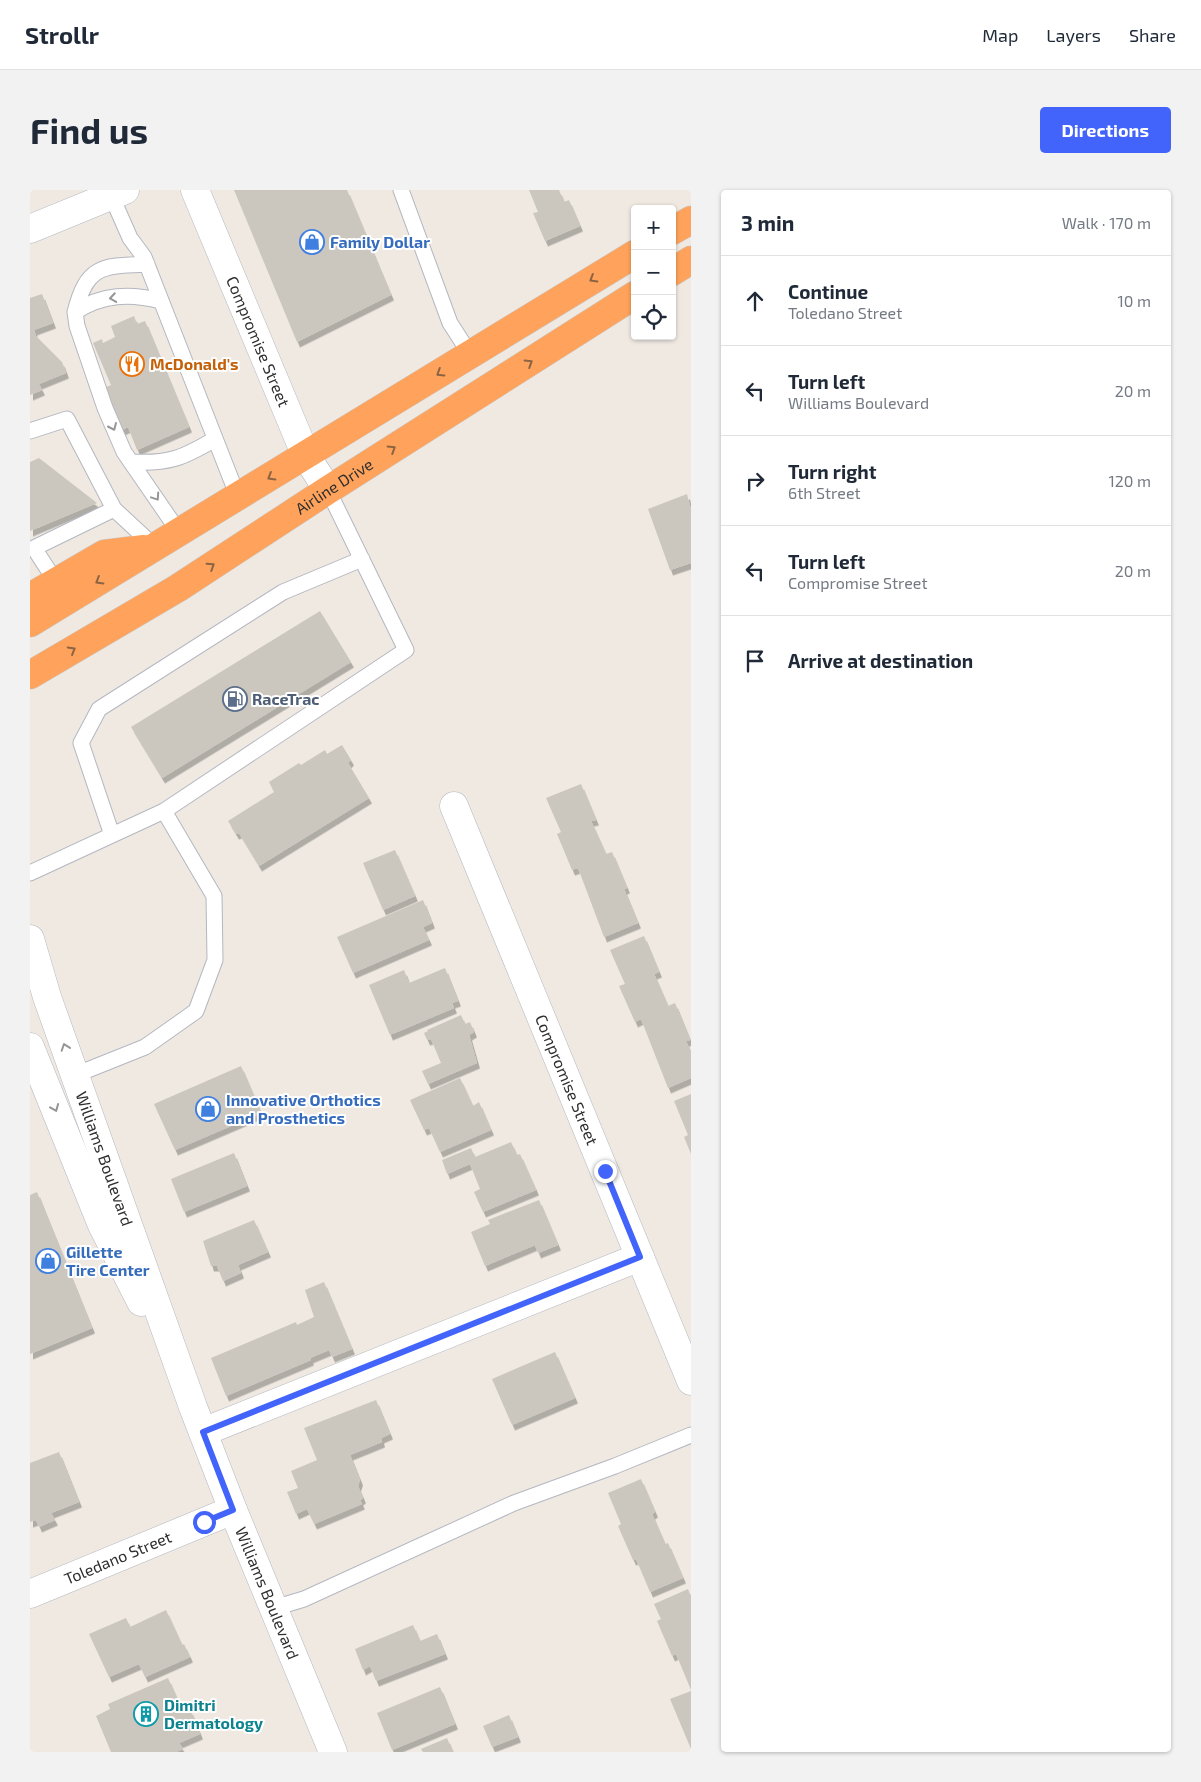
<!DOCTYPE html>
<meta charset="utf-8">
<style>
body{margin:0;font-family:"Exo 2",sans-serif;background:#f2f2f3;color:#1f2937}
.controls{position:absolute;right:15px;top:15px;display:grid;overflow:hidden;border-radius:5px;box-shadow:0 1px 4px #0004}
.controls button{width:45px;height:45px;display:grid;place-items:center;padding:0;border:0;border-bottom:1px solid #e0e1e3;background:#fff;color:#1f2937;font:25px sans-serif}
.stop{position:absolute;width:15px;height:15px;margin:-11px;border:4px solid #4264fb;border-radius:50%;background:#fff}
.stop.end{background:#4264fb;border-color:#fff;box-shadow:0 1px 5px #0008}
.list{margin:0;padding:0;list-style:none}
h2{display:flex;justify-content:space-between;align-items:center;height:65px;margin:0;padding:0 20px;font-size:21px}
h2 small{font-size:16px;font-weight:400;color:#747a83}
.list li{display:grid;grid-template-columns:32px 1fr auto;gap:15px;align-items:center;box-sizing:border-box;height:90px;padding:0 20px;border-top:1px solid #e0e1e3}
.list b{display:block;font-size:19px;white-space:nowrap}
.list p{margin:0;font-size:16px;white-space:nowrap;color:#747a83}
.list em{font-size:16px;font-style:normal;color:#747a83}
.icon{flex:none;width:28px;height:28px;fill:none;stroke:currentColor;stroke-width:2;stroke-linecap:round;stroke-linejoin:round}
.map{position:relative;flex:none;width:661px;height:1562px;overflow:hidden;border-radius:5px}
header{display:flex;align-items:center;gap:30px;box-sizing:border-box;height:70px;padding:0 25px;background:#fff;border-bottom:1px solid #e0e1e3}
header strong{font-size:24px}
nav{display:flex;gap:28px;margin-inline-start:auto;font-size:18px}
.intro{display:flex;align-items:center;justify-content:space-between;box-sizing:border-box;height:120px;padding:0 30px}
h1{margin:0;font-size:35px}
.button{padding:12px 22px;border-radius:5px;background:#4264fb;color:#fff;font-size:18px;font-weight:700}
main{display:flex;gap:30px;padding:0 30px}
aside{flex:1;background:#fff;border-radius:5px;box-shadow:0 1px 4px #0004}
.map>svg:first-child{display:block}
.building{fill:#cbc7bf;filter:url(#shadow)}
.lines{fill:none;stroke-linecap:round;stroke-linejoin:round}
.lane-casing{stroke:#b4b7c1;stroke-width:17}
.street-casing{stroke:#b4b7c1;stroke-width:29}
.secondary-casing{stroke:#b4b7c1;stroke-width:29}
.highway-casing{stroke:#c9c9c9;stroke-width:29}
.lane{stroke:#fff;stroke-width:15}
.street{stroke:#fff;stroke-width:28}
.secondary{stroke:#fff;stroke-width:28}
.highway{stroke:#ffa35c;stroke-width:28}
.oneway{stroke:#8c6343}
.oneway2{stroke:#969696}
.route{stroke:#4264fb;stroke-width:6}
.labels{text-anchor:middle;stroke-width:4;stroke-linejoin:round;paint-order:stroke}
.shop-label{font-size:16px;font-weight:bold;fill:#366cbe;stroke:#fff;text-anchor:start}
.street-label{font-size:16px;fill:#2e2e2e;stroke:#fff}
.food-label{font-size:16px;font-weight:bold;fill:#c56008;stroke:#fff;text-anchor:start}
.service-label{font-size:16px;font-weight:bold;fill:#4e5e75;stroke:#fff;text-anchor:start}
.culture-label{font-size:16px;font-weight:bold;fill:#0d838f;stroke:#fff;text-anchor:start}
</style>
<header>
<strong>Strollr</strong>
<nav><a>Map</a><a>Layers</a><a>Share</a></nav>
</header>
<div class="intro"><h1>Find us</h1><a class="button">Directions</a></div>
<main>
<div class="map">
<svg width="661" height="1562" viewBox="0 0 661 1562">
<defs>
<filter id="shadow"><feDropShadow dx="3" dy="5.5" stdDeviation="0" flood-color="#0004"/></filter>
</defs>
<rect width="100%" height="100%" fill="#efe9e1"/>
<path class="building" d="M 204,0 L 317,0 L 361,105 L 267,152 Z
M 499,0 L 529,0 L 534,12 L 539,10 L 550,36 L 515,51 L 503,23 L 508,22 Z
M 12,104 L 23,133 L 4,140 L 6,146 L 32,172 L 36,183 L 9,194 L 12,200 L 0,205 L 0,108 Z
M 104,126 L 107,134 L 115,131 L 159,237 L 107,260 L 98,237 L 92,240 L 74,198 L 81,195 L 63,153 L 72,149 L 73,153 L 85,147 L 81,136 Z
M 9,268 L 67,313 L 0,341 L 0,272 Z
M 657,304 L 661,320 L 661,373 L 640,380 L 618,319 Z
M 290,421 L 321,472 L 132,588 L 101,537 Z
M 312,555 L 321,570 L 318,573 L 339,608 L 229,676 L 209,643 L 206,644 L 198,631 L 244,602 L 239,592 L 269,573 L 271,575 L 295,560 L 297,564 Z
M 551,594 L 566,630 L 561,631 L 576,664 L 582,662 L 597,698 L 594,699 L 608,733 L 574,747 L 548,678 L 542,680 L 527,644 L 531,642 L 516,608 Z
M 365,660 L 385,706 L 353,720 L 333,673 Z
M 393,710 L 402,733 L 393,737 L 399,750 L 323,783 L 307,747 Z
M 614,746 L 629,782 L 624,784 L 638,816 L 645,813 L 660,850 L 656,851 L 661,863 L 661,888 L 638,898 L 611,829 L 605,832 L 589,796 L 595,794 L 580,760 Z
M 415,778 L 428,811 L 422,813 L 424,818 L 360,845 L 339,795 L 374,780 L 379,793 Z
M 431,825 L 435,834 L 440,832 L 444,842 L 439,845 L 447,873 L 398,894 L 392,881 L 411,873 L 401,849 L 397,850 L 394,843 L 398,841 L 397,840 Z
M 211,876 L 231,923 L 145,960 L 124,914 Z
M 430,888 L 443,916 L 449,912 L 461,940 L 410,962 L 399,938 L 394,940 L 380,910 Z
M 661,904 L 661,964 L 654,947 L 658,945 L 644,911 Z
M 481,952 L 487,965 L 490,964 L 506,1000 L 453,1022 L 444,1002 L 450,999 L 440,974 L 417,984 L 412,970 L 441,958 L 445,967 Z
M 204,963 L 217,996 L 154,1022 L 141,989 Z
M 7,1002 L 62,1138 L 0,1164 L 0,1005 Z
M 509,1010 L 528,1055 L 508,1063 L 505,1055 L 455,1076 L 441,1042 L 460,1034 L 458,1030 Z
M 224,1030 L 238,1062 L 208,1075 L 211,1083 L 193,1091 L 187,1076 L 181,1076 L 173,1051 Z
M 294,1092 L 322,1159 L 302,1167 L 299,1160 L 280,1168 L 281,1170 L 196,1206 L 181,1168 L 266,1132 L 267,1135 L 284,1127 L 275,1100 Z
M 525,1162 L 545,1208 L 482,1235 L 462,1189 Z
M 346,1210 L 360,1244 L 351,1248 L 352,1252 L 320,1265 L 330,1290 L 328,1296 L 333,1308 L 330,1310 L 332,1314 L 284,1334 L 277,1319 L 266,1324 L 257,1302 L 268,1298 L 261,1281 L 287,1270 L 274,1238 Z
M 29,1262 L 49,1312 L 21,1323 L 25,1330 L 9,1337 L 6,1330 L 0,1332 L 0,1273 Z
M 611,1289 L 625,1322 L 622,1324 L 635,1354 L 638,1353 L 653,1388 L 620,1402 L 606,1369 L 603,1370 L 588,1336 L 591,1334 L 578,1303 Z
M 658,1399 L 661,1407 L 661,1500 L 646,1464 L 642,1466 L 627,1431 L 631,1429 L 624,1414 Z
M 136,1420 L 152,1455 L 154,1454 L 160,1467 L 115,1487 L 109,1474 L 79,1487 L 59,1444 L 96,1428 L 100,1437 Z
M 383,1435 L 390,1451 L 407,1444 L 415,1464 L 346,1491 L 340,1476 L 333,1480 L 325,1459 Z
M 138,1488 L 153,1522 L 160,1519 L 170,1544 L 149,1553 L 153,1559 L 146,1562 L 81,1562 L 66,1526 L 80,1519 L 78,1514 Z
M 410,1497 L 425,1534 L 362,1560 L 347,1523 Z
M 661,1501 L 661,1559 L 640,1509 Z
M 479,1525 L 488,1547 L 462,1557 L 453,1536 Z
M 417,1548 L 423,1562 L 393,1562 L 391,1559 Z"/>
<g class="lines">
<defs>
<path id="lane" d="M 371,0 L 420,133 L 440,164
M 81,5 L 100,48 L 114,67 L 208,307
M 131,111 C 100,103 72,104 45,122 L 47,136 L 75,218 L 94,262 L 149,342
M 45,122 C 57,75 72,76 117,74
M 0,241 L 37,229 L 84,319
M 101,272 C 139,274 153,268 185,249
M 26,392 L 4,358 L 84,319 L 125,357
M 82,645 L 51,553 L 69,519 L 253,402 L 332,369
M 0,683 L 134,621
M 45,885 L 115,857 L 166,821 L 185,770 L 184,706 L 134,621 L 376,460 L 298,300
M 244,1418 L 274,1409 L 484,1313 L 585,1276 L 661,1245"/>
<g id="street">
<path id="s1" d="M 165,0 L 276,266 L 298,300"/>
<path d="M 0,39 L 95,0"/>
<path id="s2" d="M 424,616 L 661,1191"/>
<path d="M 173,1242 L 610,1067"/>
<path id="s3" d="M 0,1404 L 203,1320"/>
</g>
<g id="secondary">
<path id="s4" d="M 0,749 L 17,807 L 163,1217 L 203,1320 L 303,1562"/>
<path d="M 0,857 L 72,1035 L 111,1112"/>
</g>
<g id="highway">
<path d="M 642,41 L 661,30"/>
<path d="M 642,82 L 661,70"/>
<path d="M 0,407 L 74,364 L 114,359"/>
<path d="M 0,433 L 605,64"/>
<path id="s5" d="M 0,485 L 148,398 L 298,300 L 605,105"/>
</g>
</defs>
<use href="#lane" class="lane-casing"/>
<use href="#street" class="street-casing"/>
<use href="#secondary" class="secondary-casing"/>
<use href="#highway" class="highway-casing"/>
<use href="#lane" class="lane"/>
<use href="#street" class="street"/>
<use href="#secondary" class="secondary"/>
<use href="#highway" class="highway"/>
</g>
<defs><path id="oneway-chevron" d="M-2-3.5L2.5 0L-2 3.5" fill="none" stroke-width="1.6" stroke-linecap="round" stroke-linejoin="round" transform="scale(1.25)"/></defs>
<g class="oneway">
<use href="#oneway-chevron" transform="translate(563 89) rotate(149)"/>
<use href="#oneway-chevron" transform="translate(499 173) rotate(-32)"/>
<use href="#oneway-chevron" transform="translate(410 183) rotate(148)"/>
<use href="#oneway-chevron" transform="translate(362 259) rotate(-32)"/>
<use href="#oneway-chevron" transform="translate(241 287) rotate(149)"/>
<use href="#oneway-chevron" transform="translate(181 376) rotate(-33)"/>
<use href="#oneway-chevron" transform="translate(69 391) rotate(149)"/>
<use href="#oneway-chevron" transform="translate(42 460) rotate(-30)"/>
</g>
<g class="oneway2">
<use href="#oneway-chevron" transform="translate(83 108) rotate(171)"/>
<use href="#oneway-chevron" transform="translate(83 237) rotate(66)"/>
<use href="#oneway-chevron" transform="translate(126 307) rotate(56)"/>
<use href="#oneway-chevron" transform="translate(35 857) rotate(-109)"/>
<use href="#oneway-chevron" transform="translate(25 918) rotate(68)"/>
</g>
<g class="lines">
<path class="route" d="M 174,1332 L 203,1320 L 173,1242 L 610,1067 L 575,981"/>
</g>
<defs>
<symbol id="shop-ring" viewBox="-11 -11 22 22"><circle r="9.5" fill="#fff" stroke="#3f7fe0" stroke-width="1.5"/><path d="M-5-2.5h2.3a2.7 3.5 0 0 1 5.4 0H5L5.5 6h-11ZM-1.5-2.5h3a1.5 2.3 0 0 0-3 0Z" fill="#3f7fe0"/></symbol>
<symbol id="restaurant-ring" viewBox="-11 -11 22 22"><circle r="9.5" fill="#fff" stroke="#e8710a" stroke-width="1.5"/><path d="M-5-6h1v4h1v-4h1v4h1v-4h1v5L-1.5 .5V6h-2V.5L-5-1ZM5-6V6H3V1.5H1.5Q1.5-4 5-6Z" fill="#e8710a"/></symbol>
<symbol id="fuel-ring" viewBox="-11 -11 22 22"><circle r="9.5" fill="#fff" stroke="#5c6f8a" stroke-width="1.5"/><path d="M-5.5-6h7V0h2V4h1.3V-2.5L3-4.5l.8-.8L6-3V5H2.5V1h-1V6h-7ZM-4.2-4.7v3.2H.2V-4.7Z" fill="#5c6f8a"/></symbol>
<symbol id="building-ring" viewBox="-11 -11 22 22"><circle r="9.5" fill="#fff" stroke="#0f9aa8" stroke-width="1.5"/><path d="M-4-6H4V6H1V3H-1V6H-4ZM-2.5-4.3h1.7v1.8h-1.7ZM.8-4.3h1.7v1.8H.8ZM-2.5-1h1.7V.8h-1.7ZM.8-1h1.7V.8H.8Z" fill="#0f9aa8"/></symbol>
</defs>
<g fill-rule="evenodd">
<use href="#shop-ring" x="268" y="38" width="28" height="28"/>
<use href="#restaurant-ring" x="88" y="160" width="28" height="28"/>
<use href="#fuel-ring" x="191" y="495" width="28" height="28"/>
<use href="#shop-ring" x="164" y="905" width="28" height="28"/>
<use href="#shop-ring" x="4" y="1057" width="28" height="28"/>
<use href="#building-ring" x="102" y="1510" width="28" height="28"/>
</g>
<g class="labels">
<g class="shop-label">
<text x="300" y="58">Family Dollar</text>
<text x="196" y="916">Innovative Orthotics<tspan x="196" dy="18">and Prosthetics</tspan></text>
<text x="36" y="1068">Gillette<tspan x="36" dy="18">Tire Center</tspan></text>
</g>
<g class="street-label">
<text dy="6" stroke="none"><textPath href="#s1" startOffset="164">Compromise Street</textPath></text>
<text dy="6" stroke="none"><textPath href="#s5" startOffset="358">Airline Drive</textPath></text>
<text dy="6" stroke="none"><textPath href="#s2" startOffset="296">Compromise Street</textPath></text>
<text dy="6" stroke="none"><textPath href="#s4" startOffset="232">Williams Boulevard</textPath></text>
<text dy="6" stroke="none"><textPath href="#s3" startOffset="95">Toledano Street</textPath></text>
<text dy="6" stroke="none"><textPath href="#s4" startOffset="696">Williams Boulevard</textPath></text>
</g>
<g class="food-label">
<text x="120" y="180">McDonald's</text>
</g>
<g class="service-label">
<text x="222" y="515">RaceTrac</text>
</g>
<g class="culture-label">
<text x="134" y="1521">Dimitri<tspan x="134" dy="18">Dermatology</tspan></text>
</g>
</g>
</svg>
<div class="controls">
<button>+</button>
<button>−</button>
<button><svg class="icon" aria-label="locate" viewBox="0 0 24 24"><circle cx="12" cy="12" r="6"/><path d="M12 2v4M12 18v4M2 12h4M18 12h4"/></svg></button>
</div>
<div class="stop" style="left:174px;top:1332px"></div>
<div class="stop end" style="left:575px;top:981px"></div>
</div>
<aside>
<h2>3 min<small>Walk · 170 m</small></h2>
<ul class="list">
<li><svg class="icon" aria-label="ahead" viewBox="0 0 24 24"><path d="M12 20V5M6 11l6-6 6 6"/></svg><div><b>Continue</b><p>Toledano Street</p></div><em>10 m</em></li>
<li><svg class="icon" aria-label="left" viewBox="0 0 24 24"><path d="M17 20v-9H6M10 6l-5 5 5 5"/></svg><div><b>Turn left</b><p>Williams Boulevard</p></div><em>20 m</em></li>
<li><svg class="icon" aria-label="right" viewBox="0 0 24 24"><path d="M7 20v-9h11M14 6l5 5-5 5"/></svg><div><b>Turn right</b><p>6th Street</p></div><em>120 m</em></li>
<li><svg class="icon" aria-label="left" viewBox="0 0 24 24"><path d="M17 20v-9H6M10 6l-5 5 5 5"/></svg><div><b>Turn left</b><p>Compromise Street</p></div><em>20 m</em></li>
<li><svg class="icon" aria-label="arrive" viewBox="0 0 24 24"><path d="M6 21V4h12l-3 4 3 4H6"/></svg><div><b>Arrive at destination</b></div></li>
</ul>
</aside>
</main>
